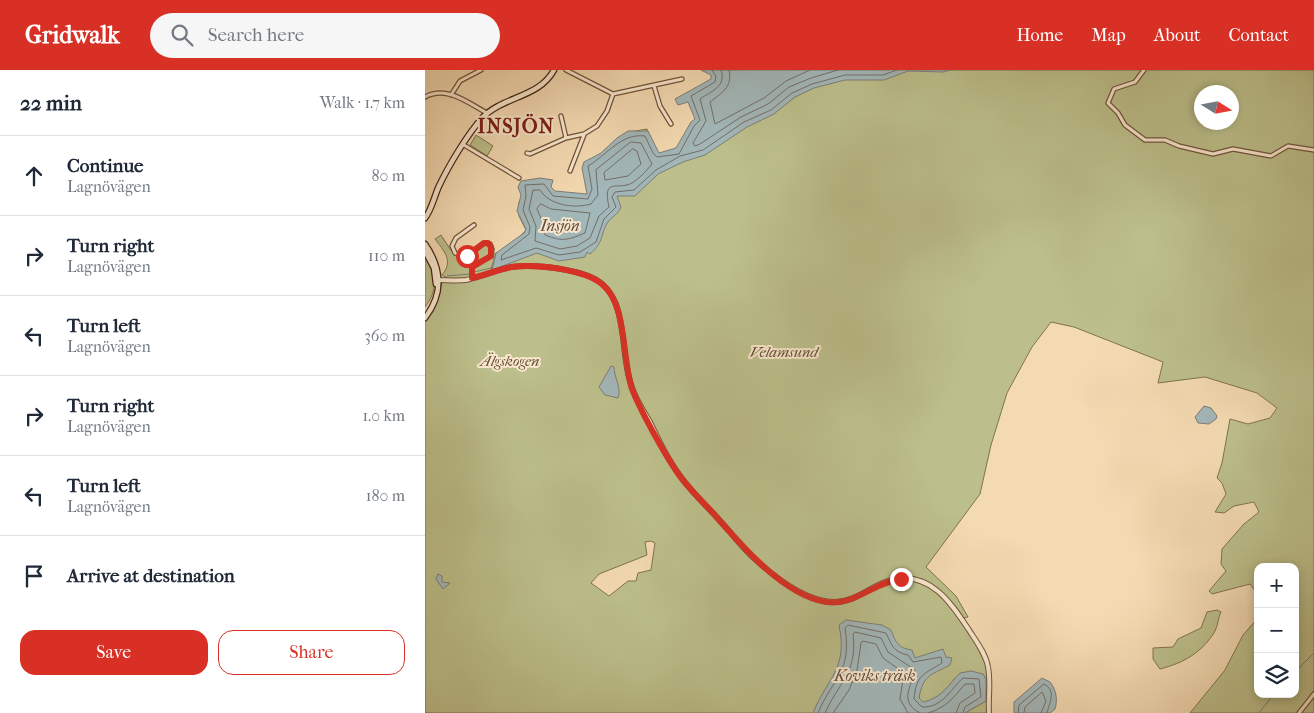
<!DOCTYPE html>
<meta charset="utf-8">
<style>
body{margin:0;font-family:"IM FELL French Canon",serif;background:#f6f6f7;color:#1f2937}
.controls{position:absolute;right:15px;bottom:15px;display:grid;overflow:hidden;border-radius:10px;box-shadow:0 2px 8px #0003}
.controls button{width:45px;height:45px;display:grid;place-items:center;padding:0;border:0;border-bottom:1px solid #e0e1e3;background:#fff;color:#1f2937;font:25px sans-serif}
.compass{position:absolute;left:769px;top:15px;width:45px;height:45px;border-radius:50%;background:#fff;box-shadow:0 2px 8px #0003;rotate:101deg}
.stop{position:absolute;width:15px;height:15px;margin:-11px;border:4px solid #d93025;border-radius:50%;background:#fff}
.stop.end{background:#d93025;border-color:#fff;box-shadow:0 1px 5px #0008}
.list{margin:0;padding:0;list-style:none}
h2{display:flex;justify-content:space-between;align-items:center;height:65px;margin:0;padding:0 20px;font-size:21px}
h2 small{font-size:16px;font-weight:400;color:#747a83}
.list li{display:grid;grid-template-columns:32px 1fr auto;gap:15px;align-items:center;box-sizing:border-box;height:80px;padding:0 20px;border-top:1px solid #e0e1e3}
.list b{display:block;font-size:19px;white-space:nowrap}
.list p{margin:0;font-size:16px;white-space:nowrap;color:#747a83}
.list em{font-size:16px;font-style:normal;color:#747a83}
.actions{display:flex;gap:10px;padding:15px 20px}
.actions a{flex:1;padding:11px 0;border:1px solid #d93025;border-radius:15px;text-align:center;font-size:18px;color:#d93025}
.actions .main{background:#d93025;color:#fff}
.icon{flex:none;width:28px;height:28px;fill:none;stroke:currentColor;stroke-width:2;stroke-linecap:round;stroke-linejoin:round}
.map{position:relative;flex:none;width:889px;height:643px;overflow:hidden}
header{display:flex;align-items:center;gap:30px;box-sizing:border-box;height:70px;padding:0 25px;background:#d93025;color:#fff}
header strong{font-size:24px}
nav{display:flex;gap:28px;margin-inline-start:auto;font-size:18px}
.search{width:350px;height:45px;background:#f6f6f7;display:flex;align-items:center;gap:12px;box-sizing:border-box;padding:0 18px;border-radius:28px;color:#747a83;font-size:19px}
main{display:flex}
aside{flex:1;background:#fff}
.map>svg:first-child{display:block}
.green{fill:#bcbf8b;stroke:#807250;fill-rule:evenodd}
.water{fill:#a2b7b9;stroke:#7d7d77}
.lines{fill:none;stroke-linecap:round;stroke-linejoin:round}
.shore{stroke:#746e67;stroke-width:1}
.stream{stroke:#7d7d77;stroke-width:1}
.minor-casing{stroke:#71533c;stroke-width:5.5}
.tertiary-casing{stroke:#71533c;stroke-width:6}
.secondary-casing{stroke:#452615;stroke-width:7}
.minor{stroke:#f8e7cd;stroke-width:3}
.tertiary{stroke:#f8e7cd;stroke-width:4}
.secondary{stroke:#f8e7cd;stroke-width:4.5}
.route{stroke:#d93025;stroke-width:6}
.labels{text-anchor:middle;stroke-width:4;stroke-linejoin:round;paint-order:stroke}
.park-label{font-size:15px;font-style:italic;fill:#634c32;stroke:#f8e7cd}
.water-label{font-size:16px;font-style:italic;fill:#5c4a3e;stroke:#f8e7cd}
.district-label{font-size:20px;font-weight:bold;letter-spacing:1px;fill:#7a1f14;stroke:#f8e7cd}
</style>
<header>
<strong>Gridwalk</strong>
<div class="search"><svg class="icon" aria-label="search" viewBox="0 0 24 24"><circle cx="10" cy="10" r="6"/><path d="M15 15l6 6"/></svg>Search here</div>
<nav><a>Home</a><a>Map</a><a>About</a><a>Contact</a></nav>
</header>
<main>
<aside>
<h2>22 min<small>Walk · 1.7 km</small></h2>
<ul class="list">
<li><svg class="icon" aria-label="ahead" viewBox="0 0 24 24"><path d="M12 20V5M6 11l6-6 6 6"/></svg><div><b>Continue</b><p>Lagnövägen</p></div><em>80 m</em></li>
<li><svg class="icon" aria-label="right" viewBox="0 0 24 24"><path d="M7 20v-9h11M14 6l5 5-5 5"/></svg><div><b>Turn right</b><p>Lagnövägen</p></div><em>110 m</em></li>
<li><svg class="icon" aria-label="left" viewBox="0 0 24 24"><path d="M17 20v-9H6M10 6l-5 5 5 5"/></svg><div><b>Turn left</b><p>Lagnövägen</p></div><em>360 m</em></li>
<li><svg class="icon" aria-label="right" viewBox="0 0 24 24"><path d="M7 20v-9h11M14 6l5 5-5 5"/></svg><div><b>Turn right</b><p>Lagnövägen</p></div><em>1.0 km</em></li>
<li><svg class="icon" aria-label="left" viewBox="0 0 24 24"><path d="M17 20v-9H6M10 6l-5 5 5 5"/></svg><div><b>Turn left</b><p>Lagnövägen</p></div><em>180 m</em></li>
<li><svg class="icon" aria-label="arrive" viewBox="0 0 24 24"><path d="M6 21V4h12l-3 4 3 4H6"/></svg><div><b>Arrive at destination</b></div></li>
</ul>
<div class="actions"><a class="main">Save</a><a>Share</a></div>
</aside>
<div class="map">
<svg width="889" height="643" viewBox="0 0 889 643">
<rect width="100%" height="100%" fill="#f4dab2"/>
<filter id="stains"><feTurbulence type="fractalNoise" baseFrequency=".004" numOctaves="4"/><feColorMatrix values="0 0 0 0 .2 0 0 0 0 .09 0 0 0 0 .02 0 0 0 .5 -.17"/></filter>
<radialGradient id="worn" r=".72"><stop offset=".6" stop-color="#630" stop-opacity="0"/><stop offset="1" stop-color="#630" stop-opacity=".3"/></radialGradient>
<path class="green" d="M 285,0 L 889,0 L 889,623 L 873,643 L 765,643 L 800,600 L 818,565 L 833,548 L 833,624 L 870,624 L 870,497 L 833,497 L 833,525 L 825,514 L 787,524 L 784,521 L 801,501 L 796,494 L 797,479 L 819,454 L 834,442 L 829,432 L 809,436 L 799,443 L 790,442 L 801,424 L 797,413 L 792,408 L 797,393 L 805,349 L 823,354 L 845,348 L 852,338 L 832,323 L 780,307 L 733,313 L 738,292 L 649,257 L 626,252 L 607,277 L 582,323 L 566,375 L 555,424 L 501,497 L 531,526 L 543,547 L 538,548 L 561,595 L 563,613 L 562,643 L 540,643 L 561,631 L 530,608 C 522,621 513,628 499,633 L 494,628 L 495,618 L 464,643 L 0,643 L 0,250 L 10,236 L 17,213 L 22,208 L 17,205 C 29,191 19,181 10,169 L 16,165 L 27,182 L 36,188 L 46,185 L 59,174 L 64,175 L 66,179 L 65,185 L 49,194 L 45,203 L 50,196 L 71,183 L 66,199 L 101,160 L 94,146 L 94,132 L 164,130 L 205,62 L 222,59 L 228,75 L 231,90 L 256,81 L 296,9 ZM 776,22 L 806,22 L 806,52 L 776,52 ZM 226,471 L 230,473 L 226,500 L 213,503 L 211,511 L 203,511 L 184,526 L 166,513 L 174,504 L 222,485 L 220,472 Z
M 51,65 L 68,76 L 62,86 L 45,75 Z
M 0,188 C 12,206 13,220 0,237 Z
M 792,540 L 796,542 C 793,548 793,556 790,561 C 777,583 758,593 735,599 L 728,589 L 728,578 L 748,577 L 753,569 L 776,558 L 782,542 Z
M 889,626 L 889,643 L 875,643 Z"/>
<path class="water" d="M 276,0 L 525,0 L 519,2 L 483,1 L 459,10 L 420,10 L 389,18 L 370,27 L 349,44 L 322,57 L 280,85 L 258,92 L 233,104 L 210,126 L 192,126 L 196,137 C 193,144 188,146 183,152 C 175,164 180,171 165,184 L 162,182 L 160,187 L 134,191 L 112,183 L 67,200 L 71,183 L 99,163 L 101,159 L 92,141 L 96,125 L 93,117 L 96,111 L 115,108 L 128,110 L 126,117 L 130,121 L 162,124 L 157,98 L 159,92 L 176,83 L 192,68 L 203,61 L 223,61 L 234,83 L 251,78 L 266,52 L 270,49 L 263,32 L 253,35 L 250,29 L 286,9 L 286,5 Z
M 186,296 L 189,297 C 189,307 197,319 193,328 L 180,325 L 174,317 Z
M 779,336 L 786,338 L 792,346 L 791,349 L 784,354 L 773,353 L 770,347 Z
M 13,504 L 17,506 L 17,512 L 25,513 L 18,519 L 11,509 Z
M 421,550 L 457,555 L 466,560 C 471,573 473,578 487,580 L 490,588 L 518,579 L 521,587 L 527,588 L 525,595 C 506,605 498,605 494,628 L 498,632 C 517,628 523,615 535,603 L 546,601 L 558,604 L 561,609 L 561,631 L 540,643 L 388,643 C 403,606 423,600 414,555 Z
M 617,608 L 625,612 C 631,620 633,629 630,639 L 625,643 L 589,643 L 589,632 Z"/>
<g class="lines">
<path class="shore" d="M 287,0 L 291,6 L 290,12 L 266,26 L 275,50 L 269,56 L 254,84 L 232,87 L 228,83 L 220,66 C 196,63 183,84 163,96 L 167,119 L 163,129 L 128,126 L 119,114 L 100,115 L 101,126 L 98,140 L 105,157 L 104,164 L 77,185 L 76,190 L 111,178 L 134,185 L 155,182 L 171,172 L 179,149 L 191,137 L 187,127 L 190,122 L 209,120 L 231,100 L 255,86 L 278,80 L 319,52 L 346,40 L 367,23 L 387,14 L 420,5 L 458,5 L 472,0
M 296,0 C 302,17 286,21 275,29 L 281,51 L 268,73 L 270,76 L 275,74 L 316,47 L 343,34 L 364,17 L 386,8 L 413,0
M 304,0 C 308,18 296,23 285,32 L 290,54 L 339,28 L 361,11 L 385,0
M 206,72 L 216,73 L 227,94 C 222,100 214,109 207,113 C 193,121 177,106 184,137 L 174,146 L 165,168 L 152,176 L 135,179 L 110,171 L 111,156 L 104,139 L 108,120 L 115,120 C 124,135 149,139 166,134 L 173,125 L 171,100 Z
M 208,79 L 212,81 L 216,94 L 203,106 L 180,110 L 179,103 Z
M 116,134 L 126,139 L 165,143 L 160,163 C 143,170 138,172 120,165 L 118,153 L 112,139 Z
M 393,643 C 408,607 427,603 420,558 L 423,555 L 461,563 C 467,575 468,582 483,585 L 488,592 L 516,587 L 517,593 C 499,604 491,605 489,629 L 497,637 C 517,638 525,620 538,608 L 554,609 L 556,627 L 540,637 L 538,643
M 400,643 C 413,613 433,603 428,564 L 430,562 L 456,568 L 463,582 L 490,600 C 488,615 472,631 495,643
M 408,643 L 424,620 L 432,600 L 436,573 L 438,571 L 451,574 L 458,588 L 479,603 L 475,629 L 483,643
M 503,643 C 521,638 529,627 540,614 L 549,614 L 550,623 L 535,633 L 531,643
M 593,643 L 594,635 L 619,614 C 632,621 624,633 622,643
M 599,643 L 600,637 L 617,622 L 621,631 L 616,643"/>
<path class="stream" d="M 49,202 L 66,198
M 22,206 L 45,204
M 870,602 L 889,583
M 834,643 L 849,624"/>
<defs>
<path id="minor" d="M 141,0 L 188,24 L 257,9
M 719,0 L 710,12 L 689,19 L 683,33 L 693,43 L 700,55 L 720,70 L 740,70 L 754,76 L 788,84 L 808,79 L 846,86 L 863,76 L 889,80
M 229,16 L 235,36 L 246,54
M 26,25 L 35,11 L 56,0
M 0,27 C 22,15 43,33 62,43
M 136,46 L 141,68
M 39,75 L 94,108
M 102,83 L 105,84 L 141,68 L 159,64 L 172,56 L 182,41 L 188,24
M 145,101 L 159,65
M 47,208 L 47,197 L 66,186 L 67,179 L 65,174 L 59,173 L 39,187 L 30,183 L 27,176 L 31,168 L 49,155
M 874,643 L 889,624"/>
<path id="tertiary" d="M 12,210 C 22,210 32,211 41,210 C 57,207 71,200 86,197 C 108,194 139,198 161,205 C 205,219 194,276 205,311 C 209,326 217,339 225,352 C 234,371 243,390 256,407 C 268,424 284,438 298,454 C 309,466 319,480 332,491 C 352,509 380,531 408,532 C 432,533 448,513 470,509 C 507,503 526,533 544,560 C 551,571 561,584 563,597 C 566,612 563,628 564,643"/>
<path id="secondary" d="M 0,148 C 7,139 9,127 14,116 C 24,95 42,65 57,48 C 78,26 114,28 129,0
M 0,174 C 17,199 19,223 0,248
M 0,181 L 9,198 L 11,214"/>
</defs>
<use href="#minor" class="minor-casing"/>
<use href="#tertiary" class="tertiary-casing"/>
<use href="#secondary" class="secondary-casing"/>
<use href="#minor" class="minor"/>
<use href="#tertiary" class="tertiary"/>
<use href="#secondary" class="secondary"/>
</g>
<g class="lines">
<path class="route" d="M 42,186 L 59,173 L 63,173 L 66,177 L 66,186 L 47,197 L 47,208 C 60,205 74,199 87,197 C 111,194 160,199 178,215 C 202,235 197,290 207,319 C 216,342 240,385 254,405 C 264,419 276,430 287,442 C 314,473 358,525 401,532 C 430,536 449,512 476,509"/>
</g>
<g class="labels">
<g class="park-label">
<text x="359" y="287">Velamsund</text>
<text x="85" y="296">Älgskogen</text>
</g>
<g class="water-label">
<text x="135" y="161">Insjön</text>
<text x="450" y="611">Koviks träsk</text>
</g>
<g class="district-label">
<text x="91" y="63">INSJÖN</text>
</g>
</g>
<rect width="100%" height="100%" filter="url(#stains)"/>
<rect width="100%" height="100%" fill="url(#worn)"/>
</svg>
<div class="controls">
<button>+</button>
<button>−</button>
<button><svg class="icon" aria-label="layers" viewBox="0 0 24 24"><path d="M12 4l9 5-9 5-9-5zM3 14l9 5 9-5"/></svg></button>
</div>
<svg class="compass" viewBox="-18 -18 36 36"><path d="M0-13l5 13h-10z" fill="#e53935"/><path d="M0 13l5-13h-10z" fill="#747a83"/></svg>
<div class="stop" style="left:42px;top:186px"></div>
<div class="stop end" style="left:476px;top:509px"></div>
</div>
</main>
